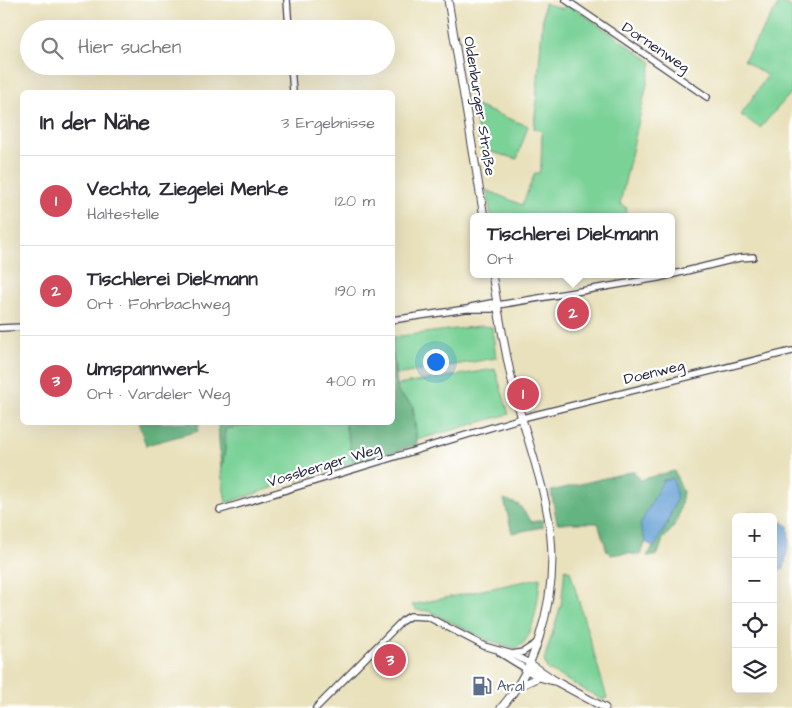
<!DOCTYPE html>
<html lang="de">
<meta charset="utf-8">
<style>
body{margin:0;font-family:"Architects Daughter",sans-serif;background:#f2f2f3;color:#2b2b33}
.controls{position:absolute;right:15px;bottom:15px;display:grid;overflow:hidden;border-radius:8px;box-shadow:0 5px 20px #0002}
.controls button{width:45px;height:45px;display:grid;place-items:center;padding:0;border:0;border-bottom:1px solid #e1e1e2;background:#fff;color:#2b2b33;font:25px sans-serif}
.you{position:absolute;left:435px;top:361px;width:18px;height:18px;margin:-12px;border:4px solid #fff;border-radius:50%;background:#1a73e8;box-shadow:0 0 0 8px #1a73e833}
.badge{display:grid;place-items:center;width:32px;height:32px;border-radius:50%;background:#d1495b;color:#fff;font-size:16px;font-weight:700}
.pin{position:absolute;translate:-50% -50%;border:2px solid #fff;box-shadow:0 1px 5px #0006}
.popup{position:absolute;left:470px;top:213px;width:205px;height:65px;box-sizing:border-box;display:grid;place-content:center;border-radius:8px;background:#fff;filter:drop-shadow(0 1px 4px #0005);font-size:16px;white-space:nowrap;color:#7c7c81}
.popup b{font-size:19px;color:#2b2b33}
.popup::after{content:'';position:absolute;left:50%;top:100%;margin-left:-10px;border:10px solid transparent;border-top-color:#fff}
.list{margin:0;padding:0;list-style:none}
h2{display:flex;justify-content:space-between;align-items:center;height:65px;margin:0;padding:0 20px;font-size:21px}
h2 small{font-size:16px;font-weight:400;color:#7c7c81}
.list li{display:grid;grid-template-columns:32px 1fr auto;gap:15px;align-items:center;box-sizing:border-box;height:90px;padding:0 20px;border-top:1px solid #e1e1e2}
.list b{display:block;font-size:19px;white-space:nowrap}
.list p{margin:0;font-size:16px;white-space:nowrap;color:#7c7c81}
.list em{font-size:16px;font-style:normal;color:#7c7c81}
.icon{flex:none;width:28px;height:28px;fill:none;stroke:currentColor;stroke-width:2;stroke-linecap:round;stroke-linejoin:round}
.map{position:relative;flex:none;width:792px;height:708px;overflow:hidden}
.search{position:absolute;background:#fff;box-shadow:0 5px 20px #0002;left:20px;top:20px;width:375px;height:55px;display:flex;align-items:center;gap:12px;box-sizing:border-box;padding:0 18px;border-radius:28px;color:#7c7c81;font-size:19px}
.panel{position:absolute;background:#fff;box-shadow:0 5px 20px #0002;left:20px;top:90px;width:375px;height:335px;border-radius:8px}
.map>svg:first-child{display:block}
.green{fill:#7ad297;stroke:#4e7a69}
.forest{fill:#63b480;stroke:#426b5e}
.water{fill:#649fd4;stroke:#436088}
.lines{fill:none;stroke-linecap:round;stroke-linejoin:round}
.minor-casing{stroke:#403f4e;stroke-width:8}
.major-casing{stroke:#403f4e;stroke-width:9}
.minor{stroke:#fff;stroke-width:5.5}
.major{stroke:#fff;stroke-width:7}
.labels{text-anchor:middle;stroke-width:4.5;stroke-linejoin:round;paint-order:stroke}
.street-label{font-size:15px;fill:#22223b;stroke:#fff}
.service-label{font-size:15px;fill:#4e5e75;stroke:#fff;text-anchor:start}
</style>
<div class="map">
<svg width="792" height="708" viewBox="0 0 792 708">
<rect width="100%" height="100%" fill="#fff"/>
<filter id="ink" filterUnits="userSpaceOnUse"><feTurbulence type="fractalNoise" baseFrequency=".02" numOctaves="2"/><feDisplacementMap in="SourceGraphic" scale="10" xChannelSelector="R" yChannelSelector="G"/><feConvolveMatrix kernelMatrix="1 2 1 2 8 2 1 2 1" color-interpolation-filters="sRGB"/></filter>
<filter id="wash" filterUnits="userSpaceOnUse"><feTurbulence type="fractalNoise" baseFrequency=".0096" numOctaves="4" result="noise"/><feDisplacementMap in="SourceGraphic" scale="20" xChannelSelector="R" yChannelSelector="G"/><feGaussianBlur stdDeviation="1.12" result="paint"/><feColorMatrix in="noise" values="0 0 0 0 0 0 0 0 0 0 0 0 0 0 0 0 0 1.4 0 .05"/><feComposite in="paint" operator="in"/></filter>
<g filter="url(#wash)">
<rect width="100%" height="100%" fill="#e9e1bc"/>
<path class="green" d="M 780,2 L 792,7 L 792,92 L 760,128 L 741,115 L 767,76 L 744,60 Z
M 544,3 L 563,9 L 567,3 L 652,62 L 620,204 L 627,208 L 625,217 L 491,217 L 487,190 L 522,205 L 535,173 L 539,173 L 541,165 L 542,131 L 534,128 Z
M 474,105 L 528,126 L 517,159 L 480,149 Z
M 480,326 L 492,327 L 496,358 L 395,375 L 393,355 L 393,337 Z
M 495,369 L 509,414 L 417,440 L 413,405 L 398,393 L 397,385 Z
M 263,422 L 345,423 L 354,463 L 298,480 L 288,479 L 272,488 L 226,503 L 221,472 L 225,450 L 225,429 Z
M 565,569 L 570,571 L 607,698 L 603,700 L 547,669 L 544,660 L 561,605 Z
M 540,578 C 539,594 535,628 525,641 C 523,645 519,646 515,648 L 487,640 L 429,611 L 416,610 L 412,605 Z"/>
<path class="forest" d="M 393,355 L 398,393 L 412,405 L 417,444 L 354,466 L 345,423 L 392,422 Z
M 199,423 L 198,431 L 146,445 L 138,423 Z
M 218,423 L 263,423 L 225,429 L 225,450 L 221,472 Z
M 634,471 L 639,480 L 674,471 L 683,492 L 681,504 L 677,521 L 672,529 L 663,539 L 658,554 L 654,556 L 647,556 L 666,527 L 677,498 L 640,525 L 646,542 L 640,555 L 625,553 L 611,555 L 607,551 L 598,523 L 557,523 L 551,491 Z
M 504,499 L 519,505 L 532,522 L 543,520 L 543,527 L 512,533 Z"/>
<path class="water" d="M 673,478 L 677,498 L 666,526 L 654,548 L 646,542 L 640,525 L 663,480 Z
M 749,512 C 767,515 773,514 788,526 L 789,540 L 784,569 L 773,570 L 773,517 L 744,517 L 744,515 Z"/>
</g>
<g filter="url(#ink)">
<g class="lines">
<defs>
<path id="minor" d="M 287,0 L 289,29
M 566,0 L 707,97
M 291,66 L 293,92
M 471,307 L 491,303 L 498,305
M 392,320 L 466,309 L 492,309 L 498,305 L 658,278 L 739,258 L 753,257
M 0,328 L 22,327
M 220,510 L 522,418 L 792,351
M 500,653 L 526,669
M 512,654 L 523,652 L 538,642
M 316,708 L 402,621 L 410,616 L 428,617 L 484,646 L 512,654 L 529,663"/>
<path id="major" d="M 448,0 L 484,217
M 492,274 C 499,314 505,354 515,394 C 539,483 570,543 539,638 C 531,663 519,688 501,708
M 529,663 L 557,682 L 605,708
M 526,669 L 539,677 L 553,681
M 517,687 L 539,677"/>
</defs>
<use href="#minor" class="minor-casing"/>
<use href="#major" class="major-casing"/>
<use href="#minor" class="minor"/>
<use href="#major" class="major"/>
</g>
</g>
<defs>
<symbol id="fuel-bare" viewBox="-9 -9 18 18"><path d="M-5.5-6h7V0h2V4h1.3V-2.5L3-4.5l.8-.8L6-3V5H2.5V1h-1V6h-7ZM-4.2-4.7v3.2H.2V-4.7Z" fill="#5c6f8a" stroke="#fff" stroke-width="2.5" paint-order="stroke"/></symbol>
</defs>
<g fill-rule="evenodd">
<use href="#fuel-bare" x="468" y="672" width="28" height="28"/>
</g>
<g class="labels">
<g class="street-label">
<text transform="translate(656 47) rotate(34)" y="5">Dornenweg</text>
<text transform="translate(480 106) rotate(81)" y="5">Oldenburger Straße</text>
<text transform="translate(654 372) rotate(-14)" y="5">Doenweg</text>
<text transform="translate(324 465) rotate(-17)" y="5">Vossberger Weg</text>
</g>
<g class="service-label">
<text x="497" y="691">Aral</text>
</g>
</g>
</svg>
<div class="controls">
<button>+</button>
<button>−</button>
<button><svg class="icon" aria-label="locate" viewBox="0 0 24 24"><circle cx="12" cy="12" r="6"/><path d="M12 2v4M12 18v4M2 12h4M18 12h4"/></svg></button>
<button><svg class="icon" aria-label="layers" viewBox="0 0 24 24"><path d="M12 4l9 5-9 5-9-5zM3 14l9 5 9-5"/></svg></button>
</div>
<div class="you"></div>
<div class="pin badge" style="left:523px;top:394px">1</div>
<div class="pin badge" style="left:573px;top:313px">2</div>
<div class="popup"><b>Tischlerei Diekmann</b>Ort</div>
<div class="pin badge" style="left:390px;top:660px">3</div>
<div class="search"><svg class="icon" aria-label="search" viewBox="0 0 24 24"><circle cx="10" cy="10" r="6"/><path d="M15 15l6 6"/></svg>Hier suchen</div>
<section class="panel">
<h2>In der Nähe<small>3 Ergebnisse</small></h2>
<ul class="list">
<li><span class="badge">1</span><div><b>Vechta, Ziegelei Menke</b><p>Haltestelle</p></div><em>120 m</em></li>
<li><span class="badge">2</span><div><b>Tischlerei Diekmann</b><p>Ort · Fohrbachweg</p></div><em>190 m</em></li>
<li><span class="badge">3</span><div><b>Umspannwerk</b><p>Ort · Vardeler Weg</p></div><em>400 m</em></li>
</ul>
</section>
</div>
